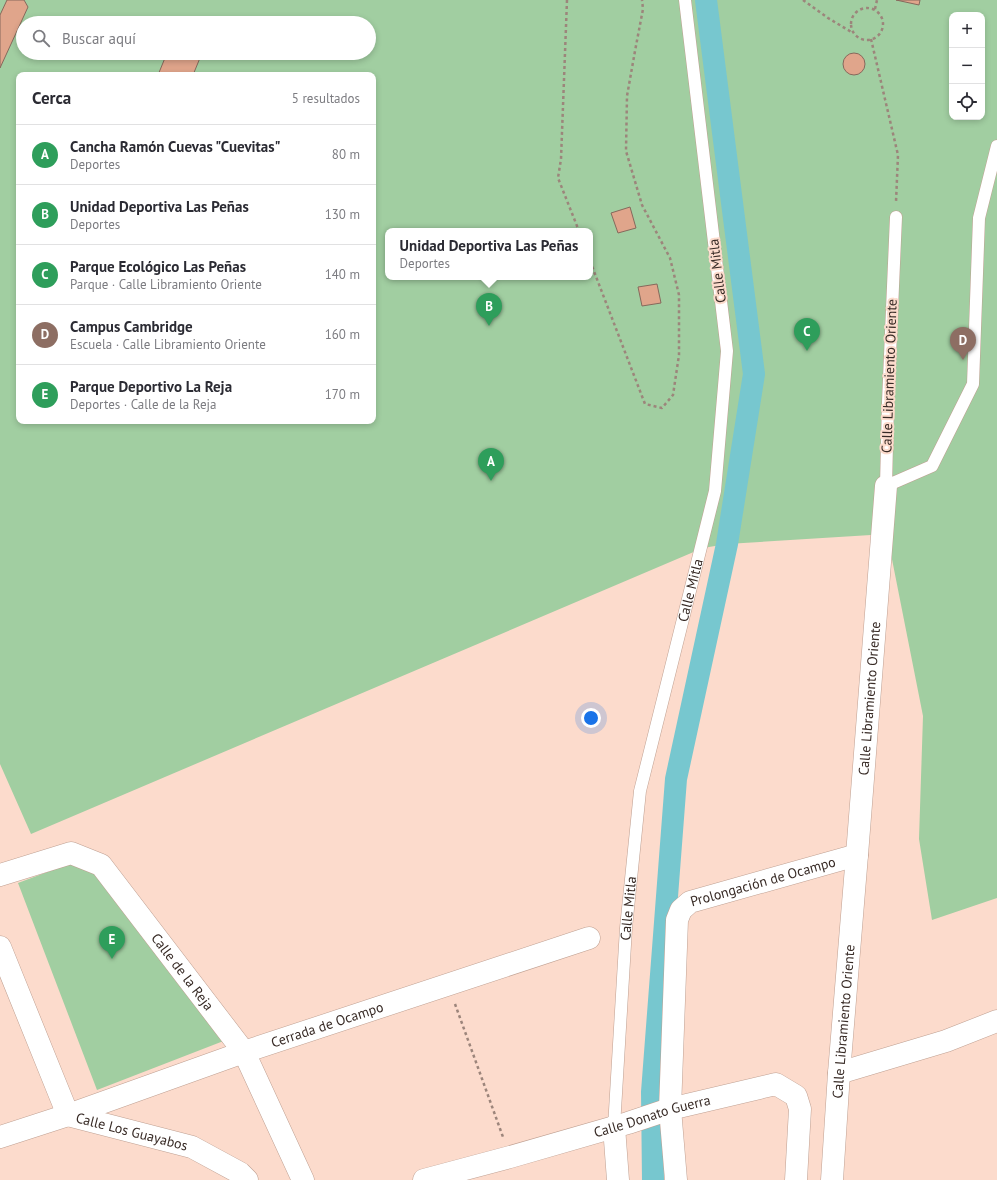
<!DOCTYPE html>
<html lang="es">
<meta charset="utf-8">
<style>
body{margin:0;font-family:"PT Sans",sans-serif;background:#f2f2f3;color:#2b2b33}
.controls{position:absolute;right:12px;top:12px;display:grid;overflow:hidden;border-radius:8px;box-shadow:0 2px 6px #0003}
.controls button{width:36px;height:36px;display:grid;place-items:center;padding:0;border:0;border-bottom:1px solid #e1e1e2;background:#fff;color:#2b2b33;font:20px sans-serif}
.you{position:absolute;left:591px;top:718px;width:14px;height:14px;margin:-10px;border:3px solid #fff;border-radius:50%;background:#1a73e8;box-shadow:0 0 0 6px #1a73e833}
.badge{display:grid;place-items:center;width:26px;height:26px;border-radius:50%;background:#817b22;color:#fff;font-size:13px;font-weight:700}
.pin{position:absolute;translate:-50% -33px;filter:drop-shadow(0 1px 2px #0008)}
.pin::after{content:'';position:absolute;top:21px;width:14px;height:12px;background:inherit;clip-path:polygon(0 0,100% 0,50% 100%)}
.popup{position:absolute;left:385px;top:228px;width:208px;height:52px;box-sizing:border-box;display:grid;place-content:center;border-radius:8px;background:#fff;filter:drop-shadow(0 1px 3px #0005);font-size:13px;white-space:nowrap;color:#7c7c81}
.popup b{font-size:15px;color:#2b2b33}
.popup::after{content:'';position:absolute;left:50%;top:100%;margin-left:-8px;border:8px solid transparent;border-top-color:#fff}
.list{margin:0;padding:0;list-style:none}
h2{display:flex;justify-content:space-between;align-items:center;height:52px;margin:0;padding:0 16px;font-size:17px}
h2 small{font-size:13px;font-weight:400;color:#7c7c81}
.list li{display:grid;grid-template-columns:26px 1fr auto;gap:12px;align-items:center;box-sizing:border-box;height:60px;padding:0 16px;border-top:1px solid #e1e1e2}
.list b{display:block;font-size:15px;white-space:nowrap}
.list p{margin:0;font-size:13px;white-space:nowrap;color:#7c7c81}
.list em{font-size:13px;font-style:normal;color:#7c7c81}
.icon{flex:none;width:22px;height:22px;fill:none;stroke:currentColor;stroke-width:2;stroke-linecap:round;stroke-linejoin:round}
.map{position:relative;flex:none;width:997px;height:1180px;overflow:hidden}
.search{position:absolute;background:#fff;box-shadow:0 2px 6px #0003;left:16px;top:16px;width:360px;height:44px;display:flex;align-items:center;gap:10px;box-sizing:border-box;padding:0 14px;border-radius:22px;color:#7c7c81;font-size:15px}
.panel{position:absolute;background:#fff;box-shadow:0 2px 6px #0003;left:16px;top:72px;width:360px;height:352px;border-radius:8px}
.map>svg:first-child{display:block}
.green{fill:#a1cea1;fill-rule:evenodd}
.lines{fill:none;stroke-linecap:round;stroke-linejoin:round}
.canal{stroke:#77c7cf;stroke-width:22}
.building{fill:#e0a58b;stroke:#86695c}
.lane-casing{stroke:#bfa092;stroke-width:13}
.street-casing{stroke:#bfa092;stroke-width:23}
.path{stroke:#9c857b;stroke-width:2.5;stroke-dasharray:3 3;stroke-linecap:butt}
.lane{stroke:#fff;stroke-width:12}
.street{stroke:#fff;stroke-width:22}
.labels{text-anchor:middle;stroke-width:4;stroke-linejoin:round;paint-order:stroke}
.street-label{font-size:14px;fill:#382b26;stroke:#fcdbcc}
</style>
<div class="map">
<svg width="997" height="1180" viewBox="0 0 997 1180">
<rect width="100%" height="100%" fill="#fcdbcc"/>
<path class="green" d="M 0,0 L 997,0 L 997,898 L 932,920 L 919,839 L 923,716 L 887,534 L 727,544 L 703,548 L 31,834 L 0,764 ZM 952,15 L 982,15 L 982,117 L 952,117 ZM 23,23 L 369,23 L 369,53 L 23,53 ZM 19,75 L 373,75 L 373,421 L 19,421 ZM 388,231 L 590,231 L 590,277 L 388,277 Z
M 90,856 L 239,1035 L 97,1090 L 18,883 Z"/>
<g class="lines">
<path class="canal" d="M 653,1180 L 652,1092 L 676,779 L 727,544 L 754,374 L 706,0"/>
</g>
<path class="building" d="M 7,0 L 24,0 L 28,7 L 0,68 L 0,15 Z
M 896,0 L 920,0 L 919,5 Z
M843 64a11 11 0 1 1 22 0a11 11 0 1 1-22 0Z
M 167,53 L 202,53 L 193,75 L 158,75 Z
M 630,207 L 636,228 L 618,233 L 611,213 Z
M 657,284 L 661,303 L 642,306 L 638,287 Z"/>
<g class="lines">
<defs>
<g id="lane">
<path d="M 896,217 L 888,402 L 886,486 L 932,466 L 973,384 L 979,218 L 997,146"/>
<path id="s1" d="M 614,1127 L 626,928 L 640,791 L 715,491 L 727,351 L 685,0"/>
</g>
<g id="street">
<path id="s2" d="M 0,875 L 71,853 L 101,865 L 244,1052 L 303,1180"/>
<path d="M 0,947 L 68,1115"/>
<path d="M 839,1073 L 946,1041 L 997,1021"/>
<path id="s3" d="M 68,1115 L 192,1147 L 240,1173 L 247,1180"/>
<path d="M 614,1127 L 618,1180"/>
<path id="s4" d="M 0,1137 L 68,1115 L 244,1052 L 589,938"/>
<path id="s5" d="M 424,1180 L 510,1157 L 628,1123 L 670,1109 L 776,1084 L 796,1096 L 800,1109 L 796,1180"/>
<path id="s6" d="M 676,1180 L 670,1109 L 677,920 L 681,910 L 690,902 L 857,855"/>
<path id="s7" d="M 832,1180 L 839,1073 L 857,855 L 886,486"/>
</g>
</defs>
<use href="#lane" class="lane-casing"/>
<use href="#street" class="street-casing"/>
<path class="path" d="M 567,0 L 561,159 L 558,178 L 579,231
M 803,0 L 828,18 L 853,33
M851 24a16 16 0 1 1 32 0a16 16 0 1 1-32 0Z
M 875,9 L 877,0
M 871,39 L 898,155 L 896,202
M 590,261 L 645,404 L 662,408 L 673,395 L 679,355 L 679,295 L 670,258 L 642,205 L 626,151 L 627,96 L 635,51 L 643,9 L 642,0
M 455,1004 L 503,1137"/>
<use href="#lane" class="lane"/>
<use href="#street" class="street"/>
</g>
<g class="labels">
<g class="street-label">
<text transform="translate(717 271) rotate(-97)" y="5">Calle Mitla</text>
<text transform="translate(889 376) rotate(-88)" y="5">Calle Libramiento Oriente</text>
<text dy="5" stroke="none"><textPath href="#s1" startOffset="544">Calle Mitla</textPath></text>
<text dy="5" stroke="none"><textPath href="#s7" startOffset="483">Calle Libramiento Oriente</textPath></text>
<text dy="5" stroke="none"><textPath href="#s6" startOffset="359">Prolongación de Ocampo</textPath></text>
<text dy="5" stroke="none"><textPath href="#s1" startOffset="219">Calle Mitla</textPath></text>
<text dy="5" stroke="none"><textPath href="#s2" startOffset="241">Calle de la Reja</textPath></text>
<text dy="5" stroke="none"><textPath href="#s7" startOffset="159">Calle Libramiento Oriente</textPath></text>
<text dy="5" stroke="none"><textPath href="#s4" startOffset="346">Cerrada de Ocampo</textPath></text>
<text dy="5" stroke="none"><textPath href="#s5" startOffset="237">Calle Donato Guerra</textPath></text>
<text dy="5" stroke="none"><textPath href="#s3" startOffset="66">Calle Los Guayabos</textPath></text>
</g>
</g>
</svg>
<div class="controls">
<button>+</button>
<button>−</button>
<button><svg class="icon" aria-label="locate" viewBox="0 0 24 24"><circle cx="12" cy="12" r="6"/><path d="M12 2v4M12 18v4M2 12h4M18 12h4"/></svg></button>
</div>
<div class="you"></div>
<div class="pin badge" style="left:491px;top:481px;background:#2e9e5b">A</div>
<div class="pin badge" style="left:489px;top:326px;background:#2e9e5b">B</div>
<div class="popup"><b>Unidad Deportiva Las Peñas</b>Deportes</div>
<div class="pin badge" style="left:807px;top:351px;background:#2e9e5b">C</div>
<div class="pin badge" style="left:963px;top:360px;background:#8d6e63">D</div>
<div class="pin badge" style="left:112px;top:959px;background:#2e9e5b">E</div>
<div class="search"><svg class="icon" aria-label="search" viewBox="0 0 24 24"><circle cx="10" cy="10" r="6"/><path d="M15 15l6 6"/></svg>Buscar aquí</div>
<section class="panel">
<h2>Cerca<small>5 resultados</small></h2>
<ul class="list">
<li><span class="badge" style="background:#2e9e5b">A</span><div><b>Cancha Ramón Cuevas &quot;Cuevitas&quot;</b><p>Deportes</p></div><em>80 m</em></li>
<li><span class="badge" style="background:#2e9e5b">B</span><div><b>Unidad Deportiva Las Peñas</b><p>Deportes</p></div><em>130 m</em></li>
<li><span class="badge" style="background:#2e9e5b">C</span><div><b>Parque Ecológico Las Peñas</b><p>Parque · Calle Libramiento Oriente</p></div><em>140 m</em></li>
<li><span class="badge" style="background:#8d6e63">D</span><div><b>Campus Cambridge</b><p>Escuela · Calle Libramiento Oriente</p></div><em>160 m</em></li>
<li><span class="badge" style="background:#2e9e5b">E</span><div><b>Parque Deportivo La Reja</b><p>Deportes · Calle de la Reja</p></div><em>170 m</em></li>
</ul>
</section>
</div>
